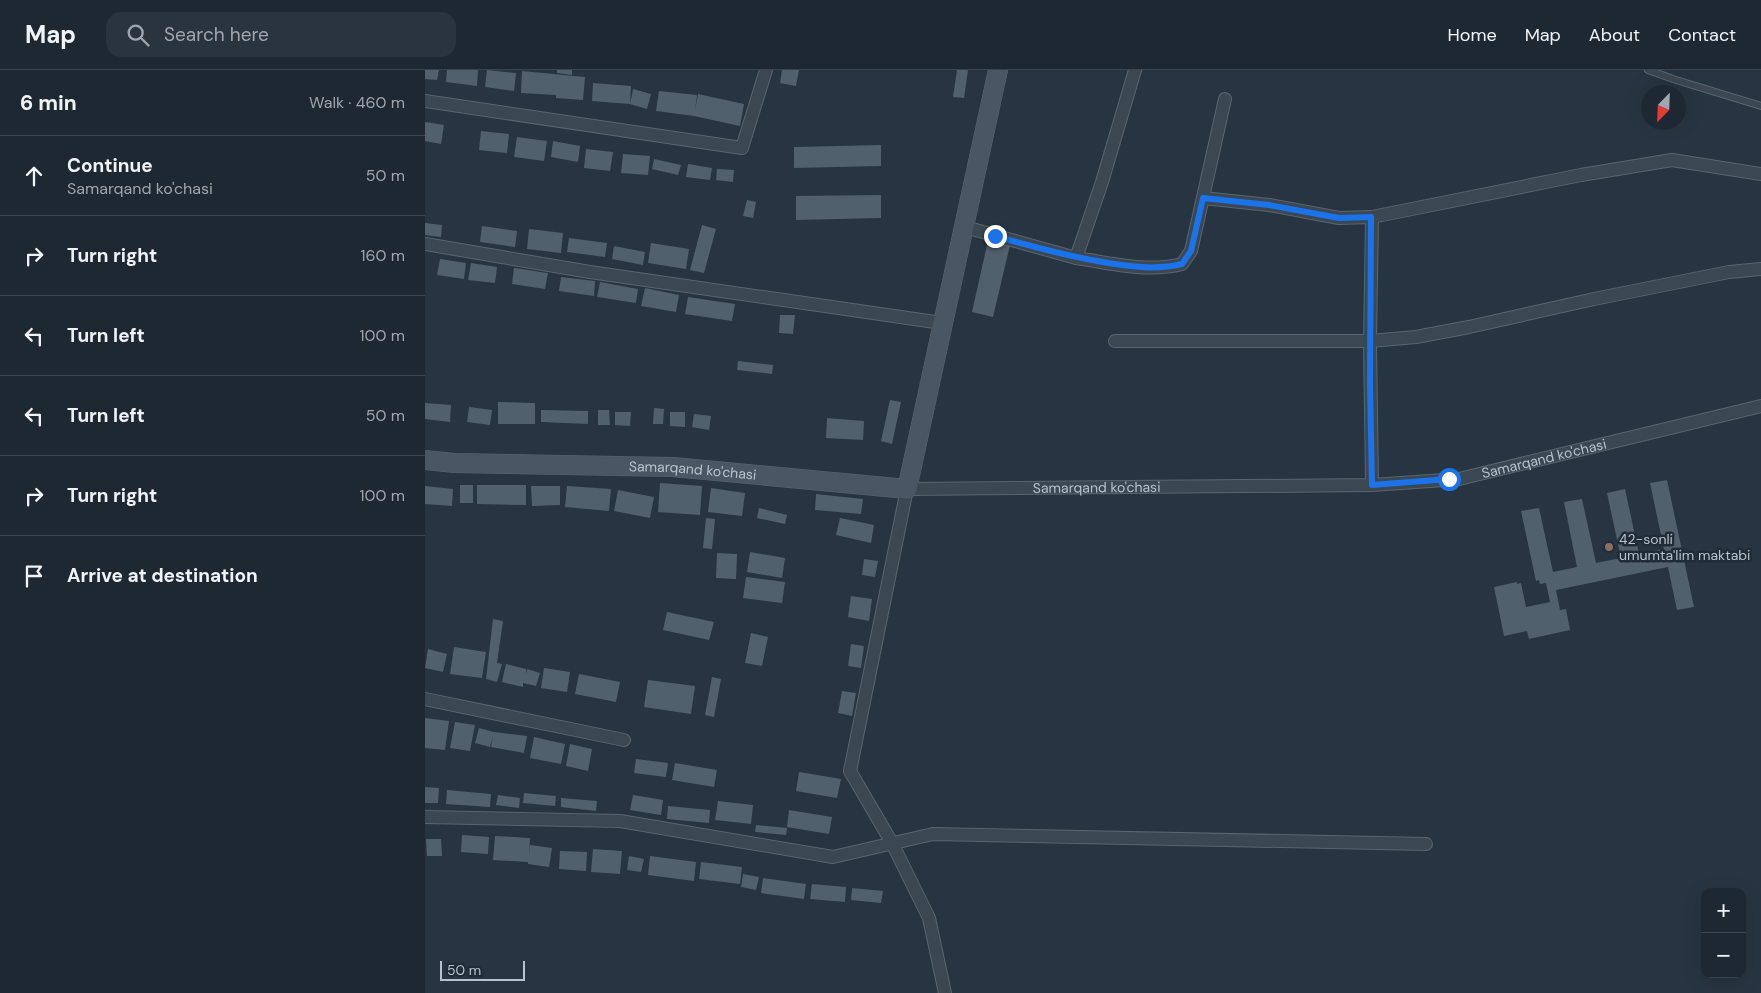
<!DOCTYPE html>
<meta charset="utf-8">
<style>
body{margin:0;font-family:"DM Sans",sans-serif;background:#2a343e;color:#f1f3f6}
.controls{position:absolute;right:15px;bottom:15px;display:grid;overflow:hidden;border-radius:10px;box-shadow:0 5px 20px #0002}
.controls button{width:45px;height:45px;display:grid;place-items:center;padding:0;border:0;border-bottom:1px solid #3b444d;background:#1d2832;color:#f1f3f6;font:25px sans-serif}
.compass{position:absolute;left:1216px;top:15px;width:45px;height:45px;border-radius:50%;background:#1d2832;box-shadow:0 5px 20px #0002;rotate:203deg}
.scale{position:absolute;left:15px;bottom:12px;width:85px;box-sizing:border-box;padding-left:5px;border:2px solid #b8c2cc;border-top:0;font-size:14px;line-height:18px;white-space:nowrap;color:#b8c2cc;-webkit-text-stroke:4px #202c37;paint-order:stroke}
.stop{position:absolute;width:15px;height:15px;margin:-11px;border:4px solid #1a73e8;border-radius:50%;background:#fff}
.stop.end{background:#1a73e8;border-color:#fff;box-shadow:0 1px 5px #0008}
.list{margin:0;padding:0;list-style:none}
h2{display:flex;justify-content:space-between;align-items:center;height:65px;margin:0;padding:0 20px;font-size:21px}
h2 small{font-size:16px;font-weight:400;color:#a0a6ac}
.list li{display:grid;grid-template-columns:32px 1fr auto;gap:15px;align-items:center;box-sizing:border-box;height:80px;padding:0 20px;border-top:1px solid #3b444d}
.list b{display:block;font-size:19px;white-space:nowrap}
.list p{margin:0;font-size:16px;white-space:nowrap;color:#a0a6ac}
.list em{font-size:16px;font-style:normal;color:#a0a6ac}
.icon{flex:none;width:28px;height:28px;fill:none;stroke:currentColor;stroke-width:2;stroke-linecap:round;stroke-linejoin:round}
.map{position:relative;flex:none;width:1336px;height:923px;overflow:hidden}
header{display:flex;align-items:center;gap:30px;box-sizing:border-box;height:70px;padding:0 25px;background:#1d2832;border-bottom:1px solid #3b444d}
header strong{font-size:24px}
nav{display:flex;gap:28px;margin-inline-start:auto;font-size:18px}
.search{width:350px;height:45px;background:#2a343e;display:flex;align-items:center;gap:12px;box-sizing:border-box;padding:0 18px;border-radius:15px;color:#a0a6ac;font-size:19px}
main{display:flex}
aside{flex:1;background:#1d2832}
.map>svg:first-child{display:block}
.building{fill:#50606d}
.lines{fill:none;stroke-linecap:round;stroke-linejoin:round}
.lane-casing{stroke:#59656f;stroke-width:8}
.street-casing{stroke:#59656f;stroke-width:14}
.secondary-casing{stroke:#59656f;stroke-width:20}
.lane{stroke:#3b4752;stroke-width:6}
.street{stroke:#3b4752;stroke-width:12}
.secondary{stroke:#495765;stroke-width:19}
.route{stroke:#1a73e8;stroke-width:6}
.education-dot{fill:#8d6e63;stroke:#202c37;stroke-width:2}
.labels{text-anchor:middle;stroke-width:5;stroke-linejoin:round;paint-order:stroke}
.street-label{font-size:14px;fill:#b8c2cc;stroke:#202c37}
.poi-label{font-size:14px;fill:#b8c2cc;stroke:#202c37;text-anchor:start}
</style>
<header>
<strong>Map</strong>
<div class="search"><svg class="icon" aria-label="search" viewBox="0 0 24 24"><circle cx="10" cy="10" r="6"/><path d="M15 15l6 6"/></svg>Search here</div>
<nav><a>Home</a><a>Map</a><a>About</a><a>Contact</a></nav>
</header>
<main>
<aside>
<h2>6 min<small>Walk · 460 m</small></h2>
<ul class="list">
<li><svg class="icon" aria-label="ahead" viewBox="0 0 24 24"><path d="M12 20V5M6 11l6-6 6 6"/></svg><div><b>Continue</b><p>Samarqand ko'chasi</p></div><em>50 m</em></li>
<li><svg class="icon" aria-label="right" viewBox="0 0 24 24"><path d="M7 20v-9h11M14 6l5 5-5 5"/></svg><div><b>Turn right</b></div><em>160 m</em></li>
<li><svg class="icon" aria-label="left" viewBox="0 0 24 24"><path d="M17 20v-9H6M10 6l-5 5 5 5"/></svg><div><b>Turn left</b></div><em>100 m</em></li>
<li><svg class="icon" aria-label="left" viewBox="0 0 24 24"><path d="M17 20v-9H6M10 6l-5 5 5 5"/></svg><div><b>Turn left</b></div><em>50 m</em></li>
<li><svg class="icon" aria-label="right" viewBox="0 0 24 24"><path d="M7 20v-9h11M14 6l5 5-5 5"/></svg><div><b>Turn right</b></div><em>100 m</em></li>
<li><svg class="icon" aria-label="arrive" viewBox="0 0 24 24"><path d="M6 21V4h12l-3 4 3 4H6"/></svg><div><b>Arrive at destination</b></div></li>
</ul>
</aside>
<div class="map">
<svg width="1336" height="923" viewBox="0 0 1336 923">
<rect width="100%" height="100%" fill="#273542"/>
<path class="building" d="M 0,0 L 14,0 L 12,10 L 0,9 Z
M 22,0 L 53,0 L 52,16 L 21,12 Z
M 62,0 L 91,3 L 89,21 L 60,17 Z
M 132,0 L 147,0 L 147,5 L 132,3 Z
M 357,0 L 374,0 L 371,16 L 355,13 Z
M 532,0 L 543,0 L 539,28 L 528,27 Z
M 97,1 L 160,7 L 158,30 L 131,28 L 131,25 L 96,23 Z
M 168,13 L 206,16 L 205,34 L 208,19 L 226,24 L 222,39 L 205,34 L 167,31 Z
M 234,21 L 272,25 L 270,41 L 273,24 L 319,34 L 315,56 L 269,46 L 231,41 Z
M 0,52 L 19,55 L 16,74 L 0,71 Z
M 56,61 L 84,64 L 82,83 L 54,80 Z
M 92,67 L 122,71 L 119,91 L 89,87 Z
M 128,71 L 155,76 L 153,92 L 126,87 Z
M 456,75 L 456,96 L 369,98 L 369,77 Z
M 161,79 L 188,82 L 185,101 L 159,98 Z
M 198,84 L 225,86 L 223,105 L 196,103 Z
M 229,89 L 256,95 L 253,105 L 227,99 Z
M 263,94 L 287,98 L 285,110 L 261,107 Z
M 292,99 L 309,100 L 308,112 L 291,110 Z
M 456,125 L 456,148 L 371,150 L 371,126 Z
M 322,130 L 331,132 L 328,148 L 318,146 Z
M 0,153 L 17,155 L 16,167 L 0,165 Z
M 277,155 L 291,159 L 279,203 L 265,200 Z
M 57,156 L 92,161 L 90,177 L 55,172 Z
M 104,159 L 138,163 L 136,183 L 102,179 Z
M 564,166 L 586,171 L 568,247 L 547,242 Z
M 144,168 L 182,173 L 180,187 L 142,182 Z
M 226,173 L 264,179 L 261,199 L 223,193 Z
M 189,176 L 220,182 L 218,195 L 187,189 Z
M 15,189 L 41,193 L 39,209 L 12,205 Z
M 46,193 L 72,197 L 70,213 L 43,210 Z
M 89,198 L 123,203 L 120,219 L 87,214 Z
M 136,207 L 170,211 L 169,226 L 134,221 Z
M 175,212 L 213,219 L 211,233 L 172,227 Z
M 220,218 L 254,225 L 251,242 L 216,236 Z
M 263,227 L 310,234 L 307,251 L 260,244 Z
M 355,245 L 370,245 L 368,264 L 354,263 Z
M 313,291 L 348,295 L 347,304 L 312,300 Z
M 465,330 L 476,332 L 467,374 L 456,371 Z
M 73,332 L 110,333 L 110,354 L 73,354 Z
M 0,333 L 26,335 L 25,352 L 0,349 Z
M 44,337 L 67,340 L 65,355 L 42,352 Z
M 229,338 L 239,339 L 238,354 L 228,354 Z
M 116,340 L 163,341 L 163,354 L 116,352 Z
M 173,340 L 184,340 L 185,355 L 173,355 Z
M 190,342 L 206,342 L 205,356 L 190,355 Z
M 245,342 L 260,342 L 260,357 L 245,356 Z
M 269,344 L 286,346 L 284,360 L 267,357 Z
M 402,348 L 439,351 L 438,370 L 401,368 Z
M 1242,410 L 1269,537 L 1252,540 L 1243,497 L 1131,520 L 1135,540 L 1141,539 L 1145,560 L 1104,569 L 1102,561 L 1079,566 L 1069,517 L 1092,512 L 1092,514 L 1096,513 L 1101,537 L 1125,532 L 1121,513 L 1115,514 L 1114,510 L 1111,511 L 1096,441 L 1114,438 L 1128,502 L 1152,497 L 1139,432 L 1157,429 L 1171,493 L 1196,488 L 1182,423 L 1200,419 L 1214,484 L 1239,479 L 1225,413 Z
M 235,413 L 277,416 L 275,445 L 233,442 Z
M 35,415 L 48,415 L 48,433 L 35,433 Z
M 52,415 L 101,415 L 101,435 L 52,434 Z
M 0,416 L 28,419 L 27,436 L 0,434 Z
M 106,416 L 135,416 L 135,435 L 107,436 Z
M 142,416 L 186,419 L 184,441 L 140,437 Z
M 286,418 L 320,423 L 317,446 L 283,442 Z
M 193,420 L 229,427 L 225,448 L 189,441 Z
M 391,424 L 438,429 L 436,444 L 390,440 Z
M 334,438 L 362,445 L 360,454 L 332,448 Z
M 281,448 L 290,449 L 287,479 L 278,478 Z
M 415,448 L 449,455 L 446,473 L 411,465 Z
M 325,482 L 360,488 L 357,508 L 322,502 Z
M 292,483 L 312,484 L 311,509 L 291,508 Z
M 439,489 L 453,491 L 450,507 L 437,505 Z
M 321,507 L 360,512 L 357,533 L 318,528 Z
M 426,526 L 447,529 L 444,551 L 423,547 Z
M 242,542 L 289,552 L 284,570 L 238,560 Z
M 68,549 L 78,551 L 72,593 L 77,594 L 72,612 L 61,609 Z
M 326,563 L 343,567 L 337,596 L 320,593 Z
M 426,574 L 439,576 L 436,598 L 423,596 Z
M 29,577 L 61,582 L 57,608 L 25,604 Z
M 3,579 L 22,584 L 18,602 L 0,598 Z
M 81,594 L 101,599 L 101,604 L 102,599 L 115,603 L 111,616 L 98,613 L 98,617 L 77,612 Z
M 119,598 L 145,602 L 142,622 L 116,618 Z
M 154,604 L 195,612 L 191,632 L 150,624 Z
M 287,607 L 296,609 L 289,647 L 280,645 Z
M 223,610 L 270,616 L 266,644 L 219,637 Z
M 417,621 L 431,623 L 427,646 L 413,643 Z
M 0,648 L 24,651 L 20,680 L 0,678 Z
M 30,652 L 50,655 L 45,681 L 25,678 Z
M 54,658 L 69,662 L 102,666 L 99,683 L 66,677 L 68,666 L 65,677 L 50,673 Z
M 109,667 L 140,674 L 136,694 L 105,688 Z
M 145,674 L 167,679 L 163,701 L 141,696 Z
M 211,689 L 243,693 L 241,707 L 209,703 Z
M 250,693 L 292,700 L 289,717 L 247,710 Z
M 374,702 L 416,709 L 412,728 L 371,721 Z
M 0,717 L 14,718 L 13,733 L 0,733 Z
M 22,720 L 66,724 L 65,737 L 21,734 Z
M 99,723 L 131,726 L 130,736 L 98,733 Z
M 73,725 L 95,728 L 94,738 L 71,735 Z
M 208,725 L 238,730 L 236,745 L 205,740 Z
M 136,728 L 172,731 L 171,741 L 136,737 Z
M 293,731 L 328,735 L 326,754 L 290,750 Z
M 243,736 L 285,740 L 284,753 L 242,749 Z
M 364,740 L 407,747 L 404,764 L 362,757 Z
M 331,755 L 362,758 L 361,765 L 330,762 Z
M 37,765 L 64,767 L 63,784 L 36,782 Z
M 70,766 L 105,768 L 104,786 L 105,775 L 127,778 L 124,797 L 103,794 L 103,792 L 68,790 Z
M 1,769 L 16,769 L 17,786 L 2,786 Z
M 168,779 L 197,781 L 195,804 L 166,802 Z
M 135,781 L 162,782 L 161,801 L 134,799 Z
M 204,786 L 219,789 L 216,802 L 202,800 Z
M 225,786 L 271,792 L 269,811 L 223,805 Z
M 276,792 L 317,797 L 315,814 L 274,809 Z
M 318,804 L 334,807 L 331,820 L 316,817 Z
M 338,808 L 381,814 L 379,829 L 336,823 Z
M 387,814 L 421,817 L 420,832 L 385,829 Z
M 427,818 L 458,821 L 456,833 L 426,830 Z"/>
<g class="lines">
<defs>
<path id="lane" d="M 1223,0 L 1251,10 L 1336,36"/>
<g id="street">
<path d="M 710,0 L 677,112 L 651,188 C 686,193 722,203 757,194 L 766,181 L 800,29"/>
<path d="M 0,31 L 317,78 L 341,0"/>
<path d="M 778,128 L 844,135 L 914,148 L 947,147 L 1156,105 L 1247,90 L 1336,104"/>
<path d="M 540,157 L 651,188"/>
<path d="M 0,174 L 165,202 L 517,253"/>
<path d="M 690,271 L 945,271 L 947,147"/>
<path d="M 947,415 L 945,271 L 991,267 L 1044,257 L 1169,229 L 1304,202 L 1336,199"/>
<path d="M 0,629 L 199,670"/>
<path d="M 0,747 L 195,751 L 408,787 L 508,764 L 1001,774"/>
<path id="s1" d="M 520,923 L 504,848 L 467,773 L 425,701 L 482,419 L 947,415 L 1034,409 L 1336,336"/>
</g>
<g id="secondary">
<path id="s2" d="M 0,390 L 29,393 L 248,397 L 482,419 L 573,0"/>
</g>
</defs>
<use href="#lane" class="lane-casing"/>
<use href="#street" class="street-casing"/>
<use href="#secondary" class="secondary-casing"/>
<use href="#lane" class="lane"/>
<use href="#street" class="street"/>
<use href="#secondary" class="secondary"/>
</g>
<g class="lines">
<path class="route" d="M 570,166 C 608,177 645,187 684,193 C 710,197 732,200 757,194 L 766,181 L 778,128 L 844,135 L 914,148 L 946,147 L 945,315 L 947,415 L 1024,409"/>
</g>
<circle class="education-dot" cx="1184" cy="477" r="5"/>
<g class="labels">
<g class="street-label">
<text dy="5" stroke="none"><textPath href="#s1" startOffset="1171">Samarqand ko'chasi</textPath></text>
<text dy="5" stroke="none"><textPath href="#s2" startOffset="268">Samarqand ko'chasi</textPath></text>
<text dy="5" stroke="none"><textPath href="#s1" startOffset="721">Samarqand ko'chasi</textPath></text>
</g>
<g class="poi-label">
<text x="1194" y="474">42-sonli<tspan x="1194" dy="16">umumta'lim maktabi</tspan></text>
</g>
</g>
</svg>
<div class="controls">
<button>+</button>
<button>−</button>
</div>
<svg class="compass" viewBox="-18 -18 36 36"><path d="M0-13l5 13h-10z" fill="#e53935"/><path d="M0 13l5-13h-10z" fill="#a0a6ac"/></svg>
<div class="scale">50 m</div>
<div class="stop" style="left:1024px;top:409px"></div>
<div class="stop end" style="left:570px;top:166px"></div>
</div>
</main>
